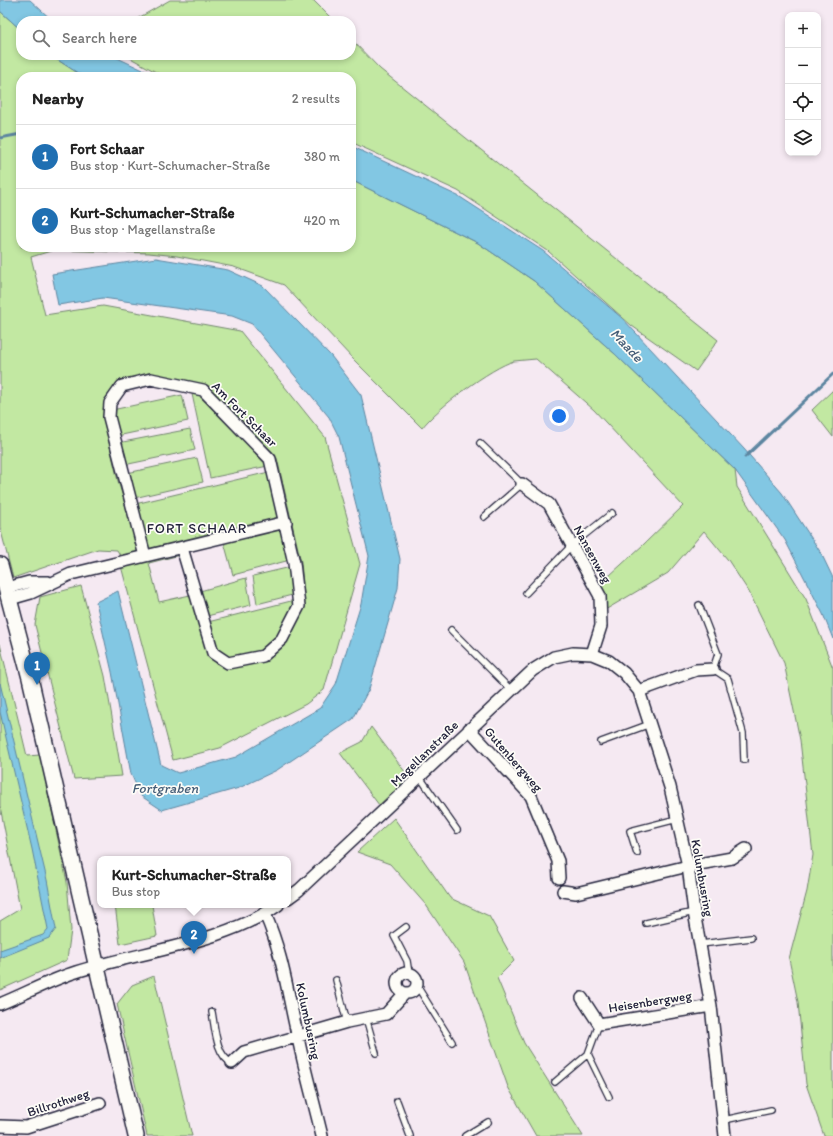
<!DOCTYPE html>
<meta charset="utf-8">
<style>
body{margin:0;font-family:Itim,sans-serif;background:#f2f2f2;color:#222}
.controls{position:absolute;right:12px;top:12px;display:grid;overflow:hidden;border-radius:8px;box-shadow:0 2px 6px #0003}
.controls button{width:36px;height:36px;display:grid;place-items:center;padding:0;border:0;border-bottom:1px solid #e0e0e0;background:#fff;color:#222;font:20px sans-serif}
.you{position:absolute;left:559px;top:416px;width:14px;height:14px;margin:-10px;border:3px solid #fff;border-radius:50%;background:#1a73e8;box-shadow:0 0 0 6px #1a73e833}
.badge{display:grid;place-items:center;width:26px;height:26px;border-radius:50%;background:#1f6fb2;color:#fff;font-size:13px;font-weight:700}
.pin{position:absolute;translate:-50% -33px;filter:drop-shadow(0 1px 2px #0008)}
.pin::after{content:'';position:absolute;top:21px;width:14px;height:12px;background:inherit;clip-path:polygon(0 0,100% 0,50% 100%)}
.popup{position:absolute;left:97px;top:856px;width:194px;height:52px;box-sizing:border-box;display:grid;place-content:center;border-radius:8px;background:#fff;filter:drop-shadow(0 1px 3px #0005);font-size:13px;white-space:nowrap;color:#767676}
.popup b{font-size:15px;color:#222}
.popup::after{content:'';position:absolute;left:50%;top:100%;margin-left:-8px;border:8px solid transparent;border-top-color:#fff}
.list{margin:0;padding:0;list-style:none}
h2{display:flex;justify-content:space-between;align-items:center;height:52px;margin:0;padding:0 16px;font-size:17px}
h2 small{font-size:13px;font-weight:400;color:#767676}
.list li{display:grid;grid-template-columns:26px 1fr auto;gap:12px;align-items:center;box-sizing:border-box;height:64px;padding:0 16px;border-top:1px solid #e0e0e0}
.list b{display:block;font-size:15px;white-space:nowrap}
.list p{margin:0;font-size:13px;white-space:nowrap;color:#767676}
.list em{font-size:13px;font-style:normal;color:#767676}
.icon{flex:none;width:22px;height:22px;fill:none;stroke:currentColor;stroke-width:2;stroke-linecap:round;stroke-linejoin:round}
.map{position:relative;flex:none;width:833px;height:1136px;overflow:hidden}
.search{position:absolute;background:#fff;box-shadow:0 2px 6px #0003;left:16px;top:16px;width:340px;height:44px;display:flex;align-items:center;gap:10px;box-sizing:border-box;padding:0 14px;border-radius:16px;color:#767676;font-size:15px}
.panel{position:absolute;background:#fff;box-shadow:0 2px 6px #0003;left:16px;top:72px;width:340px;height:180px;border-radius:16px}
.map>svg:first-child{display:block}
.green{fill:#c2e8a2;stroke:#72856e}
.water{fill:#82c7e3;stroke:#5c85a0}
.lines{fill:none;stroke-linecap:round;stroke-linejoin:round}
.stream{stroke:#5c85a0;stroke-width:3}
.service-casing{stroke:#22223b;stroke-width:8}
.minor-casing{stroke:#22223b;stroke-width:14}
.secondary-casing{stroke:#22223b;stroke-width:18}
.service{stroke:#fdfcf7;stroke-width:5.5}
.minor{stroke:#fdfcf7;stroke-width:11}
.secondary{stroke:#fdfcf7;stroke-width:15}
.labels{text-anchor:middle;stroke-width:3.5;stroke-linejoin:round;paint-order:stroke}
.street-label{font-size:13px;fill:#22223b;stroke:#fdfcf7}
.water-label{font-size:14px;font-style:italic;fill:#445c76;stroke:#fdfcf7}
.neighbourhood-label{font-size:14px;letter-spacing:1px;fill:#22223b;stroke:#fdfcf7}
</style>
<div class="map">
<svg width="833" height="1136" viewBox="0 0 833 1136">
<rect width="100%" height="100%" fill="#f5e9f2"/>
<filter id="ink" filterUnits="userSpaceOnUse"><feTurbulence type="fractalNoise" baseFrequency=".025" numOctaves="2"/><feDisplacementMap in="SourceGraphic" scale="8" xChannelSelector="R" yChannelSelector="G"/><feConvolveMatrix kernelMatrix="1 2 1 2 8 2 1 2 1" color-interpolation-filters="sRGB"/></filter>
<g filter="url(#ink)">
<path class="green" d="M 170,0 L 313,0 L 334,21 L 133,21 Z
M 0,11 L 21,30 L 21,55 L 50,55 L 84,77 L 21,77 L 21,247 L 351,247 L 351,180 L 478,243 L 534,281 L 615,354 L 735,470 L 737,487 L 806,599 L 833,668 L 833,1136 L 824,1136 L 806,1084 L 798,1002 L 789,959 L 807,891 L 813,855 L 800,740 L 784,663 L 749,592 L 728,560 L 704,531 L 668,573 L 605,610 L 599,585 L 643,545 L 683,506 L 594,410 L 536,359 C 529,360 521,360 514,361 C 492,367 436,409 422,428 L 352,358 L 284,285 L 234,267 L 177,256 L 149,253 L 54,250 L 31,257 L 45,315 L 103,306 L 240,331 L 325,437 L 360,564 L 324,690 L 306,704 L 220,748 L 173,760 L 121,566 L 180,552 L 180,555 L 149,563 L 159,602 L 190,595 L 209,657 L 226,668 L 264,662 L 286,643 L 305,606 L 301,562 L 277,458 L 207,385 L 150,373 L 119,382 L 105,401 L 103,417 L 118,481 L 140,553 L 121,557 L 117,550 L 98,549 L 13,578 L 0,527 Z
M 351,39 L 380,69 L 718,340 L 696,371 L 632,326 L 548,251 L 458,191 L 351,142 L 351,77 L 165,77 L 125,55 L 351,55 Z
M 833,390 L 833,437 L 812,410 Z
M 192,394 L 203,396 L 267,462 L 268,466 L 210,478 Z
M 182,395 L 188,421 L 117,436 L 112,410 Z
M 190,429 L 195,450 L 124,465 L 118,443 Z
M 197,458 L 203,482 L 134,498 L 127,473 Z
M 269,472 L 280,519 L 147,551 L 135,504 Z
M 283,527 L 290,560 L 233,575 L 224,542 Z
M 291,567 L 296,594 L 257,604 L 253,576 Z
M 246,578 L 251,605 L 207,616 L 200,591 Z
M 81,586 L 105,676 L 122,776 L 74,779 L 35,625 L 40,597 Z
M 295,600 L 295,605 L 279,637 L 262,652 L 228,659 L 217,651 L 208,622 Z
M 0,644 L 27,756 L 40,755 L 67,882 L 71,930 L 67,960 L 0,990 L 0,921 L 20,909 L 0,806 Z
M 371,727 L 409,777 L 379,805 L 340,753 L 362,742 Z
M 394,818 L 450,898 L 489,916 L 514,961 L 497,978 L 524,1043 L 583,1136 L 536,1136 L 508,1087 L 464,962 L 426,905 L 390,864 L 357,852 Z
M 115,905 L 152,905 L 157,936 L 120,944 Z
M 154,976 L 192,1136 L 147,1136 L 117,1004 L 132,985 Z"/>
<path class="water" d="M 0,0 L 30,0 L 53,21 L 21,21 L 21,30 L 0,11 Z
M 50,55 L 111,55 L 158,77 L 84,77 Z
M 351,146 L 460,197 L 543,251 L 622,318 L 744,449 L 782,493 L 821,553 L 833,578 L 833,639 L 823,614 L 785,540 L 735,470 L 615,354 L 534,281 L 478,243 L 351,180 Z
M 156,258 L 228,270 L 263,286 L 331,356 L 361,395 L 400,559 L 398,588 L 369,689 L 353,719 L 277,770 L 239,788 L 162,810 L 141,796 L 131,774 L 112,672 L 96,602 L 118,591 L 161,765 L 178,773 L 236,757 L 320,708 L 336,684 L 361,604 L 369,556 L 339,437 L 329,417 L 252,324 L 232,316 L 103,298 L 58,305 L 52,274 Z
M 0,683 L 47,880 L 56,929 L 49,938 L 0,958 L 0,950 L 43,935 L 48,929 L 32,849 L 0,712 Z"/>
<g class="lines">
<path class="stream" d="M 0,138 L 21,134
M 745,457 L 833,374"/>
<defs>
<path id="service" d="M 480,443 L 522,484 L 484,517
M 526,593 L 572,545 L 612,513
M 699,605 L 718,654 L 713,669 L 728,679 L 743,733 L 744,760
M 451,630 L 511,690
M 601,742 L 650,724
M 419,776 L 457,830
M 637,853 L 630,831 L 677,819
M 646,923 L 694,912
M 406,927 L 394,936 L 407,961 L 409,974
M 701,944 L 751,938
M 336,980 L 347,1022
M 417,986 L 452,1042
M 212,1012 C 215,1028 216,1056 232,1063
M 366,1018 L 376,1053
M 588,1054 L 609,1097
M 555,1082 L 588,1054 L 599,1024
M 397,1101 L 410,1136
M 724,1120 L 771,1110
M 465,1136 L 488,1122"/>
<path id="minor" d="M 522,484 L 549,504 L 600,596 L 601,626 L 592,654
M 145,556 L 109,417 L 110,403 L 122,386 L 151,379 L 203,390 L 270,459 L 294,563 L 299,606 L 282,639 L 263,656 L 228,663 L 213,653 L 182,548
M 7,588 L 29,582 L 48,582
M 10,599 L 31,593 L 71,574 L 286,522
M 639,691 L 696,670 L 713,669
M 469,729 L 531,796 L 558,861 L 559,878
M 563,891 L 576,893 L 688,866 L 732,858 L 746,849
M 288,898 L 299,890 L 533,670 L 554,657 L 573,653 L 592,654 L 609,661 L 624,673 L 639,691 L 670,787 L 688,866 L 694,912 L 711,1006 L 725,1136
M 265,914 C 283,954 288,996 298,1038 C 305,1071 314,1103 322,1136
M397 983a10 10 0 1 1 20 0a10 10 0 1 1-20 0Z
M 582,998 L 599,1024 L 711,1006
M 0,1004 C 25,994 50,980 76,972 C 138,952 225,943 278,905
M 232,1063 L 244,1052 L 347,1022 L 386,1014 L 405,993
M 0,1126 L 26,1127 L 100,1103"/>
<path id="secondary" d="M 0,565 L 30,678 L 136,1136"/>
</defs>
<use href="#service" class="service-casing"/>
<use href="#minor" class="minor-casing"/>
<use href="#secondary" class="secondary-casing"/>
<use href="#service" class="service"/>
<use href="#minor" class="minor"/>
<use href="#secondary" class="secondary"/>
</g>
</g>
<g class="labels">
<g class="street-label">
<text transform="translate(245 414) rotate(45)" y="5">Am Fort Schaar</text>
<text transform="translate(593 554) rotate(61)" y="5">Nansenweg</text>
<text transform="translate(424 753) rotate(-44)" y="5">Magellanstraße</text>
<text transform="translate(514 759) rotate(49)" y="5">Gutenbergweg</text>
<text transform="translate(703 878) rotate(80)" y="5">Kolumbusring</text>
<text transform="translate(650 1001) rotate(-9)" y="5">Heisenbergweg</text>
<text transform="translate(309 1021) rotate(78)" y="5">Kolumbusring</text>
<text transform="translate(58 1102) rotate(-18)" y="5">Billrothweg</text>
</g>
<g class="water-label">
<text transform="translate(627 345) rotate(47)" y="5">Maade</text>
<text x="165" y="793">Fortgraben</text>
</g>
<g class="neighbourhood-label">
<text x="197" y="533">FORT SCHAAR</text>
</g>
</g>
</svg>
<div class="controls">
<button>+</button>
<button>−</button>
<button><svg class="icon" aria-label="locate" viewBox="0 0 24 24"><circle cx="12" cy="12" r="6"/><path d="M12 2v4M12 18v4M2 12h4M18 12h4"/></svg></button>
<button><svg class="icon" aria-label="layers" viewBox="0 0 24 24"><path d="M12 4l9 5-9 5-9-5zM3 14l9 5 9-5"/></svg></button>
</div>
<div class="you"></div>
<div class="pin badge" style="left:37px;top:685px">1</div>
<div class="pin badge" style="left:194px;top:954px">2</div>
<div class="popup"><b>Kurt-Schumacher-Straße</b>Bus stop</div>
<div class="search"><svg class="icon" aria-label="search" viewBox="0 0 24 24"><circle cx="10" cy="10" r="6"/><path d="M15 15l6 6"/></svg>Search here</div>
<section class="panel">
<h2>Nearby<small>2 results</small></h2>
<ul class="list">
<li><span class="badge">1</span><div><b>Fort Schaar</b><p>Bus stop · Kurt-Schumacher-Straße</p></div><em>380 m</em></li>
<li><span class="badge">2</span><div><b>Kurt-Schumacher-Straße</b><p>Bus stop · Magellanstraße</p></div><em>420 m</em></li>
</ul>
</section>
</div>
